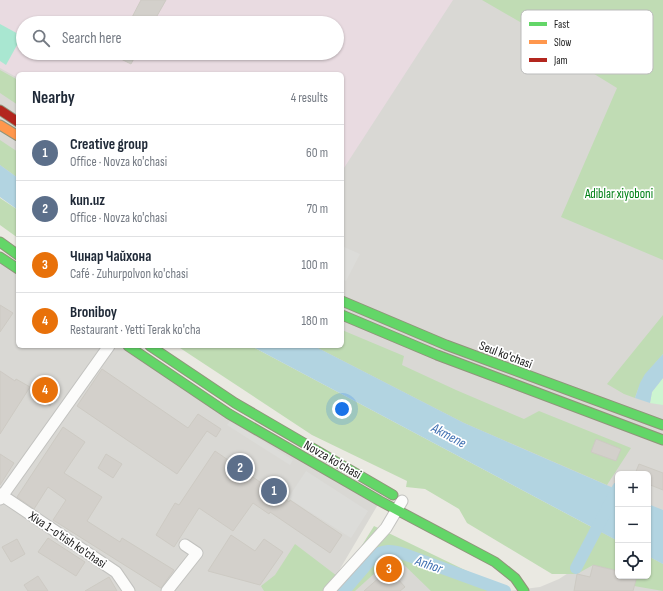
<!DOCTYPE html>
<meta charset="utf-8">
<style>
body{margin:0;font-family:"Sofia Sans Condensed",sans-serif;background:#f6f6f7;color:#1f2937}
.controls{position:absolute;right:12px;bottom:12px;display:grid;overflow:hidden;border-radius:6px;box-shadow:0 1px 3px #0004}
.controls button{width:36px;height:36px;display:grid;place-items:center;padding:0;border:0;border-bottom:1px solid #e0e1e3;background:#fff;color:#1f2937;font:20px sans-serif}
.you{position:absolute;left:342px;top:409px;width:14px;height:14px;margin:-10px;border:3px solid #fff;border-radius:50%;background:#1a73e8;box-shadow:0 0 0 6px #1a73e833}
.badge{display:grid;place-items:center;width:26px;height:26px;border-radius:50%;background:#1a73e8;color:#fff;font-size:13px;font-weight:700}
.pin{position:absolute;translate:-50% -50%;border:2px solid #fff;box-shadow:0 1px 4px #0006}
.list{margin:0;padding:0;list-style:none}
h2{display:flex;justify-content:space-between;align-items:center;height:52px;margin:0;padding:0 16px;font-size:17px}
h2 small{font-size:13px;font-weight:400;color:#747a83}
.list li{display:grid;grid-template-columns:26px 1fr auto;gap:12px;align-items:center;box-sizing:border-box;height:56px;padding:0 16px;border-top:1px solid #e0e1e3}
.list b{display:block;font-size:15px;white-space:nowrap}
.list p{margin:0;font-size:13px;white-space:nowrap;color:#747a83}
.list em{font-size:13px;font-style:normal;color:#747a83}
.icon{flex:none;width:22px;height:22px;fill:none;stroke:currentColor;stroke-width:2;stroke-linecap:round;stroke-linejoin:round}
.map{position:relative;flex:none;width:663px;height:591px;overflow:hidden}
.search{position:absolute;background:#fff;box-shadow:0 1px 3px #0004;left:16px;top:16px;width:328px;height:44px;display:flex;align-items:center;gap:10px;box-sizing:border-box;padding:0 14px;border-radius:22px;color:#747a83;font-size:15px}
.panel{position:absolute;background:#fff;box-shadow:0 1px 3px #0004;left:16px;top:72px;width:328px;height:276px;border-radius:6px}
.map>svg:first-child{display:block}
.residential{fill:#d9d8d4;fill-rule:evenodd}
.industrial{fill:#e9dbe1;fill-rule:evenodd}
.forest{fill:#c0dcb4}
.park{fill:#cdf5d0}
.pitch{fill:#a9e7d1}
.parking{fill:#dcdcd9}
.water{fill:#b2d4e1}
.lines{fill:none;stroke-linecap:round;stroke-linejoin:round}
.canal{stroke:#b2d4e1;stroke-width:12}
.building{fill:#d3d0cb;stroke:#cdcac3}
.street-casing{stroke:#c2c2bf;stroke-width:13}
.fast-casing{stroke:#90947a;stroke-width:11}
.slow-casing{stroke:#90947a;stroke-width:11}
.jam-casing{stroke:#90947a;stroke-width:11}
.street{stroke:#fcfcfb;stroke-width:11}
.fast{stroke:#63d668;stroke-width:9}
.slow{stroke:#ff974d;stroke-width:9}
.jam{stroke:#b3261e;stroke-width:9}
.labels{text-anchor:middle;stroke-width:3.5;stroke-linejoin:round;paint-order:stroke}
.park-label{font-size:13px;fill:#018016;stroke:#fff}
.street-label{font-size:13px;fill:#1b1b1b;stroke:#fff}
.water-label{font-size:14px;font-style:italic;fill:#4070b2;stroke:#fff}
.key{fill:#fff;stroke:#bbb;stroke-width:1}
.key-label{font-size:11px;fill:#1b1b1b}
</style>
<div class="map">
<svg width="663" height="591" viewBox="0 0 663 591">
<rect width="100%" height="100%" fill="#eae9e2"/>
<path class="residential" d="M 0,0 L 663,0 L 663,591 L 507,591 L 540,587 L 559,579 L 576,568 L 602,518 L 281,346 L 342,346 L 342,74 L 18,74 L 18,196 L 0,184 ZM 23,23 L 337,23 L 337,53 L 23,53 ZM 618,474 L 648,474 L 648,576 L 618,576 Z
M 0,258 L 18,271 L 18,346 L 128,346 L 380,501 L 327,591 L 0,591 Z
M 404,554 L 505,591 L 344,591 L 373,557 Z"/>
<path class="industrial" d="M 0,0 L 453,0 L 342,171 L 342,74 L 18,74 L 18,78 L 0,68 ZM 23,23 L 337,23 L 337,53 L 23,53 Z"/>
<path class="forest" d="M 482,0 L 663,0 L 663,260 L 561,217 L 617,88 L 565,56 L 555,56 L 532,43 L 539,33 Z
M 0,70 L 18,80 L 18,105 L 0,93 Z
M 0,140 L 18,152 L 18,178 L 0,165 Z
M 0,198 L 18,210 L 18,238 L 0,225 Z
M 663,315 L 663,354 C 649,371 642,377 635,398 L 624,394 L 607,384 Z
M 342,330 L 404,356 L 402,365 L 456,390 L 524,419 L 539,411 L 631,448 L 607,485 L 464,423 L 314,346 L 342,346 Z
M 177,346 L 251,346 L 618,541 L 618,571 L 593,565 L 577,574 L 552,574 L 467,523 L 459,509 L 425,489 L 406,487 L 407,481 L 312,435 Z
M 374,526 L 500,587 L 504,591 L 431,591 L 401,562 L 387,562 L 355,591 L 264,591 L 261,586 L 275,575 L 295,544 L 341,579 Z
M 648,556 L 663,564 L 663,591 L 634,586 L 637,576 L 648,576 Z"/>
<path class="park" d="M 663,378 L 663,405 L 650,403 L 652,392 Z"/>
<path class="pitch" d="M 0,24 L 22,36 L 6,65 L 0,61 Z"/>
<path class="parking" d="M 342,246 L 360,254 L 346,281 L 342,279 Z
M 230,421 L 293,460 L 290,465 L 227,425 Z
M 306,471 L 368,511 L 351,538 L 288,498 Z"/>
<path class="water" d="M 0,165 L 18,178 L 18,210 L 0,197 Z
M 251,346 L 314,346 L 464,423 L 618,490 L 618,541 Z
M 663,354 L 663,378 L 652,392 L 650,403 L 635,398 L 640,383 L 645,374 Z
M 648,504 L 663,510 L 663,564 L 648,556 Z"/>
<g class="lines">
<path class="canal" d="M 576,568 L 618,488
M 344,591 L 373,557 C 383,549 392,550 404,554 L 505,591"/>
</g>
<path class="building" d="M 141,0 L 166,0 L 153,23 L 129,23 Z
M 109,53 L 137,53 L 131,64 Z
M 0,305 L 13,313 L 0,332 Z
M 102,369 L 188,428 L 198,414 L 221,429 L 216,437 L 207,431 L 177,474 L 77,406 Z
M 0,371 L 15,381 L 16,379 L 30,387 L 0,434 Z
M 41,385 L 57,395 L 50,406 L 34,396 Z
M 63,427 L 85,442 L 64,473 L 102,497 L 87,521 L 120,542 L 122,538 L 174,570 L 161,588 L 53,520 L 66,500 L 48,487 L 34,509 L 17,497 Z
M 596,439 L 621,449 L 616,461 L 591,452 Z
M 215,451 L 289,502 L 290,500 L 342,535 L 330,553 L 270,512 L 269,514 L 253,503 L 233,531 L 199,508 L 174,547 L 156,535 L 175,503 L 179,505 Z
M 0,454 L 14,463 L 0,485 Z
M 106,454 L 122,464 L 113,478 L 98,468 Z
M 639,464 L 663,473 L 663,490 L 648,484 L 648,474 L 635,474 Z
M 231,535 L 255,551 L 264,539 L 283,552 L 260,585 L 208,571 Z
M 48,538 L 85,562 L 76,576 L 38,552 Z
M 17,539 L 25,554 L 11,562 L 2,547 Z
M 593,565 L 618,571 L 618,576 L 637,576 L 633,591 L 574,591 L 577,574 L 590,577 Z
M 389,569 L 405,587 L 400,591 L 364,591 Z
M 38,576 L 48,591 L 28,591 L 24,585 Z
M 109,577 L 117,591 L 85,591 Z"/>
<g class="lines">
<defs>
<path id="street" d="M 0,494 L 116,572 L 129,591
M 0,499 L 109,346
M 167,591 L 197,553 L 185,545
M 329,591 L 386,528 L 402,501"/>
<path id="fast" d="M 0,242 L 18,255
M 0,257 L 18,269
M 342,301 L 446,345 L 663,425
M 342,315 L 437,355 L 663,440
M 128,346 L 229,414 L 380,501 L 495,562 L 515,578 L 524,591
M 150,346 L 235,403 L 393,495"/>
<path id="slow" d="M 0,125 L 18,136"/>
<path id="jam" d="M 0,110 L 18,122"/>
</defs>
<use href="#street" class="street-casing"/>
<use href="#fast" class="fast-casing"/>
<use href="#slow" class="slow-casing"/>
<use href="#jam" class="jam-casing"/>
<use href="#street" class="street"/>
<use href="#fast" class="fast"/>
<use href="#slow" class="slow"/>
<use href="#jam" class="jam"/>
</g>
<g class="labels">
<g class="park-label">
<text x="619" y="198">Adiblar xiyoboni</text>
</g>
<g class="street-label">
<text transform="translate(506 354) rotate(21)" y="5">Seul ko'chasi</text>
<text transform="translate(333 459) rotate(30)" y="5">Novza ko'chasi</text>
<text transform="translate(68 539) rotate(34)" y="5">Xiva 1-o'tish ko'chasi</text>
</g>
<g class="water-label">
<text transform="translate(449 435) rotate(28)" y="5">Актепе</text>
<text transform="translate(429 564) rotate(19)" y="5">Anhor</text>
</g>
</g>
<rect x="521" y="10" width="132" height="64" rx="6" class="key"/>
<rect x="529" y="22" width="18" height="4" fill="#63d668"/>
<rect x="529" y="40" width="18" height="4" fill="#ff974d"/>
<rect x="529" y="58" width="18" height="4" fill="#b3261e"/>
<g class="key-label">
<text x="554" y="28">Fast</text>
<text x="554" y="46">Slow</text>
<text x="554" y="64">Jam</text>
</g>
</svg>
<div class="controls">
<button>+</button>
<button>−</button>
<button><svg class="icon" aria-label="locate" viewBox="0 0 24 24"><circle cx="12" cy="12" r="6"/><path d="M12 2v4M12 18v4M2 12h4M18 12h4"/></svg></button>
</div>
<div class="you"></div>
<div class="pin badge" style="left:274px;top:491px;background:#5c6f8a">1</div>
<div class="pin badge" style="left:240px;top:468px;background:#5c6f8a">2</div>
<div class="pin badge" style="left:389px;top:569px;background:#e8710a">3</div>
<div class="pin badge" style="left:45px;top:390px;background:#e8710a">4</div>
<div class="search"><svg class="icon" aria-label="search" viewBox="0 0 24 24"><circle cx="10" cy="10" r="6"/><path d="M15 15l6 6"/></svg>Search here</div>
<section class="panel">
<h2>Nearby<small>4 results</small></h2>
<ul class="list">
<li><span class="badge" style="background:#5c6f8a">1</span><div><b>Creative group</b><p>Office · Novza ko'chasi</p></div><em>60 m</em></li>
<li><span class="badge" style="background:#5c6f8a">2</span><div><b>kun.uz</b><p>Office · Novza ko'chasi</p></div><em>70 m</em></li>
<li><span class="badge" style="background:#e8710a">3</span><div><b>Чинар Чайхона</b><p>Café · Zuhurpolvon ko'chasi</p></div><em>100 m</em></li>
<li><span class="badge" style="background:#e8710a">4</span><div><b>Broniboy</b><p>Restaurant · Yetti Terak ko'cha</p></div><em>180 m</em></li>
</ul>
</section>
</div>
